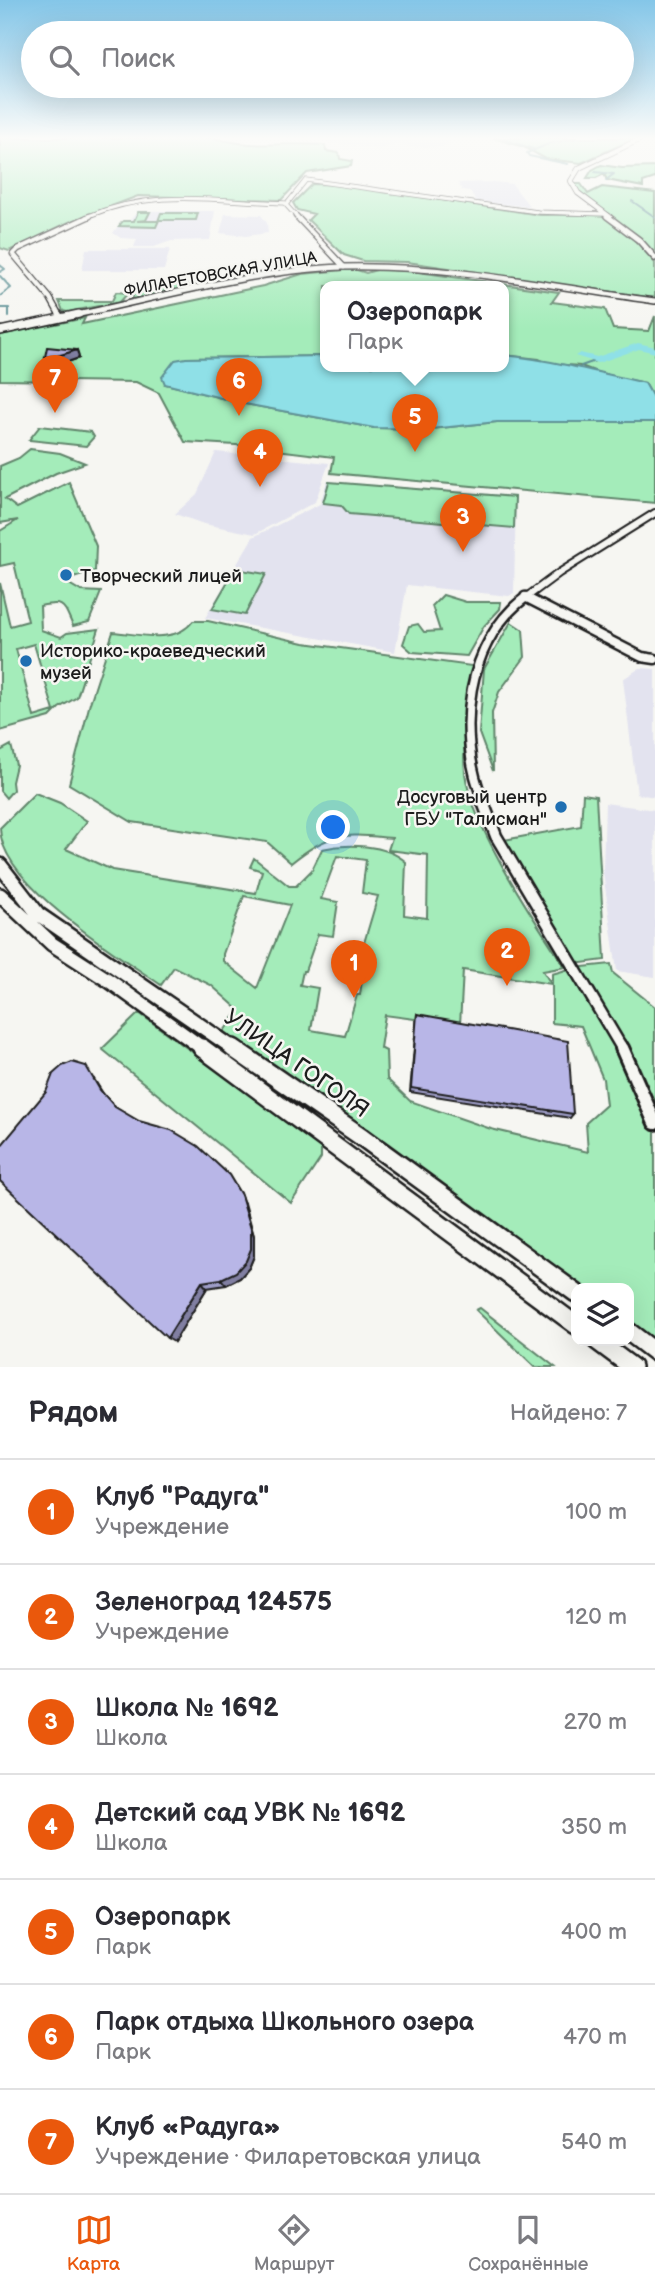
<!DOCTYPE html>
<html lang="ru">
<meta charset="utf-8">
<style>
body{margin:0;font-family:"Balsamiq Sans",sans-serif;background:#f7f7f7;color:#2b2b33}
.controls{position:absolute;right:21px;bottom:21px;display:grid;overflow:hidden;border-radius:14px;box-shadow:0 7px 28px #0002}
.controls button{width:63px;height:63px;display:grid;place-items:center;padding:0;border:0;border-bottom:2px solid #e1e1e2;background:#fff;color:#2b2b33;font:35px sans-serif}
.you{position:absolute;left:334px;top:828px;width:24px;height:24px;margin:-18px;border:5px solid #fff;border-radius:50%;background:#1a73e8;box-shadow:0 0 0 10px #1a73e833}
.badge{display:grid;place-items:center;width:46px;height:46px;border-radius:50%;background:#ea580c;color:#fff;font-size:23px;font-weight:700}
.pin{position:absolute;translate:-50% -58px;filter:drop-shadow(0 2px 4px #0008)}
.pin::after{content:'';position:absolute;top:37px;width:24px;height:21px;background:inherit;clip-path:polygon(0 0,100% 0,50% 100%)}
.popup{position:absolute;left:320px;top:281px;width:189px;height:91px;box-sizing:border-box;display:grid;place-content:center;border-radius:14px;background:#fff;filter:drop-shadow(0 2px 5px #0005);font-size:23px;white-space:nowrap;color:#7c7c81}
.popup b{font-size:26px;color:#2b2b33}
.popup::after{content:'';position:absolute;left:50%;top:100%;margin-left:-14px;border:14px solid transparent;border-top-color:#fff}
.list{margin:0;padding:0;list-style:none}
h2{display:flex;justify-content:space-between;align-items:center;height:91px;margin:0;padding:0 28px;font-size:30px}
h2 small{font-size:23px;font-weight:400;color:#7c7c81}
.list li{display:grid;grid-template-columns:46px 1fr auto;gap:21px;align-items:center;box-sizing:border-box;height:105px;padding:0 28px;border-top:2px solid #e1e1e2}
.list b{display:block;font-size:26px;white-space:nowrap}
.list p{margin:0;font-size:23px;white-space:nowrap;color:#7c7c81}
.list em{font-size:23px;font-style:normal;color:#7c7c81}
.icon{flex:none;width:38px;height:38px;fill:none;stroke:currentColor;stroke-width:2;stroke-linecap:round;stroke-linejoin:round}
.map{position:relative;flex:none;width:655px;height:1367px;overflow:hidden}
.search{position:absolute;background:#fff;box-shadow:0 7px 28px #0002;left:21px;right:21px;top:21px;height:77px;display:flex;align-items:center;gap:18px;box-sizing:border-box;padding:0 24px;border-radius:38px;color:#7c7c81;font-size:26px}
.sheet{height:826px;background:#fff}
nav{display:flex;justify-content:space-around;align-items:center;box-sizing:border-box;height:98px;border-top:2px solid #e1e1e2;background:#fff;font-size:19px;color:#7c7c81}
nav a{display:grid;justify-items:center;gap:4px}
nav .on{color:#ea580c}
.map>svg:first-child{display:block}
.built{fill:#e3e3ef}
.green{fill:#a4ecba;stroke:#60846b;stroke-width:2;fill-rule:evenodd}
.water{fill:#8fe0e7;stroke:#619296;stroke-width:2}
.lines{fill:none;stroke-linecap:round;stroke-linejoin:round}
.stream{stroke:#619296;stroke-width:2}
.river{fill:#8fe0e7;fill-rule:evenodd}
.street-far6-casing{stroke:#1c1c1c;stroke-width:5}
.street-far5-casing{stroke:#1c1c1c;stroke-width:7}
.street-far4-casing{stroke:#1c1c1c;stroke-width:9}
.street-far3-casing{stroke:#1c1c1c;stroke-width:10}
.street-far2-casing{stroke:#1c1c1c;stroke-width:13}
.street-far1-casing{stroke:#1c1c1c;stroke-width:15}
.street-casing{stroke:#1c1c1c;stroke-width:18}
.secondary-far4-casing{stroke:#1c1c1c;stroke-width:6}
.secondary-far3-casing{stroke:#1c1c1c;stroke-width:8}
.secondary-far2-casing{stroke:#1c1c1c;stroke-width:10}
.secondary-far1-casing{stroke:#1c1c1c;stroke-width:18}
.secondary-casing{stroke:#1c1c1c;stroke-width:22}
.street-far6{stroke:#f6f6f2;stroke-width:3.5}
.street-far5{stroke:#f6f6f2;stroke-width:4.5}
.street-far4{stroke:#f6f6f2;stroke-width:5}
.street-far3{stroke:#f6f6f2;stroke-width:6}
.street-far2{stroke:#f6f6f2;stroke-width:8}
.street-far1{stroke:#f6f6f2;stroke-width:10}
.street{stroke:#f6f6f2;stroke-width:12}
.secondary-far4{stroke:#f6f6f2;stroke-width:4.5}
.secondary-far3{stroke:#f6f6f2;stroke-width:5}
.secondary-far2{stroke:#f6f6f2;stroke-width:7}
.secondary-far1{stroke:#f6f6f2;stroke-width:13}
.secondary{stroke:#f6f6f2;stroke-width:17}
.wall{fill:#9e9dc7;stroke:#1c1c1c;stroke-width:2}
.shaded-wall{fill:#817fa2;stroke:#1c1c1c;stroke-width:2}
.building{fill:#b8b6e7;stroke:#1c1c1c;stroke-width:2}
.poi-dot{fill:#1f6fb2;stroke:#f6f6f2;stroke-width:2.5}
.labels{text-anchor:middle;stroke-width:5;stroke-linejoin:round;paint-order:stroke}
.far-street-label{font-size:16px;fill:#1c1c1c;stroke:#f6f6f2}
.poi-label{font-size:19px;fill:#1c1c1c;stroke:#f6f6f2;text-anchor:start}
.near-street-label{font-size:23px;fill:#1c1c1c;stroke:#f6f6f2}
</style>
<div class="map">
<svg width="655" height="1367" viewBox="0 0 655 1367">
<rect width="100%" height="100%" fill="#f6f6f2"/>
<filter id="ink" filterUnits="userSpaceOnUse"><feTurbulence type="fractalNoise" baseFrequency=".0143" numOctaves="2"/><feDisplacementMap in="SourceGraphic" scale="14" xChannelSelector="R" yChannelSelector="G"/><feConvolveMatrix kernelMatrix="1 2 1 2 8 2 1 2 1" color-interpolation-filters="sRGB"/></filter>
<g filter="url(#ink)">
<path class="built" d="M 330,138 L 449,138 L 450,140 L 449,144 L 442,147 L 412,147 L 400,144 L 378,149 L 327,142 Z
M 495,182 L 512,184 L 530,207 L 476,201 L 470,191 L 462,190 L 458,183 Z
M 138,211 L 215,211 L 210,240 L 171,241 L 154,247 L 134,247 L 137,239 L 121,238 L 113,233 L 122,221 L 129,221 Z
M 225,214 L 261,215 L 267,223 L 268,233 L 246,236 L 220,233 Z
M 86,249 L 170,249 L 164,270 L 82,270 Z
M 216,452 L 329,463 L 315,502 L 255,534 L 204,524 L 175,514 L 197,494 Z
M 327,481 L 516,496 L 514,593 L 509,596 L 407,585 L 395,652 L 205,618 L 253,537 L 320,504 Z
M 640,668 L 655,669 L 655,797 L 637,794 L 623,679 Z
M 605,803 L 655,810 L 655,977 L 617,971 L 603,872 Z"/>
<path class="green" d="M 0,138 L 214,138 C 252,149 286,142 325,145 L 326,151 L 339,153 L 340,159 L 352,161 L 351,166 L 307,173 L 281,200 L 138,196 L 69,222 L 9,251 L 0,248 Z
M 493,138 L 636,138 L 581,163 L 546,159 L 524,147 Z
M 601,165 L 622,168 L 655,167 L 655,178 L 643,182 L 643,187 L 607,180 L 604,174 L 596,178 L 587,178 L 592,170 Z
M 312,184 L 345,185 L 540,215 L 602,215 L 631,236 L 655,263 L 655,298 L 407,262 L 363,261 L 344,255 L 308,220 L 314,214 L 297,210 L 293,203 Z
M 575,184 L 581,184 L 588,194 L 602,187 L 655,193 L 655,255 L 639,238 L 579,191 Z
M 138,212 L 150,212 L 146,220 L 137,221 L 158,221 L 161,213 L 198,213 L 196,220 L 159,220 L 156,227 L 119,226 L 123,221 L 134,221 Z
M 354,269 L 366,273 L 380,269 L 418,272 L 559,292 L 552,302 L 605,309 L 613,329 L 649,331 L 655,316 L 655,401 L 645,383 L 602,374 L 581,366 L 549,364 L 539,359 L 504,355 L 504,286 L 326,286 L 326,356 L 186,358 L 165,384 L 245,404 L 374,428 L 431,429 L 497,422 L 655,422 L 655,503 L 331,473 L 334,457 L 236,445 L 185,442 L 159,393 L 136,382 L 0,380 L 0,335 L 85,318 L 82,324 L 263,286 L 302,274 Z
M 138,284 L 199,285 L 135,299 L 132,298 Z
M 116,292 L 128,293 L 120,302 L 67,312 L 63,311 L 59,301 L 112,301 Z
M 40,426 L 91,432 L 94,437 L 86,446 L 29,440 Z
M 30,449 L 60,453 L 85,463 L 56,473 L 5,499 L 17,508 L 69,482 L 96,546 L 95,571 L 64,581 L 81,591 L 101,592 L 89,622 L 73,626 C 63,604 65,601 40,606 L 41,630 L 61,637 L 67,633 L 99,629 L 77,697 L 59,708 L 50,717 L 0,731 L 0,583 L 10,626 L 28,621 L 14,563 L 0,566 L 0,531 L 18,520 L 0,523 L 0,466 L 19,458 ZM 34,644 L 54,711 L 34,717 L 16,649 Z
M 329,482 L 515,497 L 514,528 L 349,514 L 341,505 L 323,503 Z
M 235,569 L 266,574 L 245,615 L 212,609 Z
M 443,595 L 466,602 L 501,602 L 500,609 L 484,626 L 467,656 L 412,652 L 403,644 L 409,626 L 418,624 L 424,632 L 440,631 L 432,606 Z
M 193,621 L 208,621 L 304,643 L 479,667 C 472,702 461,737 465,773 C 472,828 534,919 565,967 L 543,971 L 551,984 L 463,970 L 460,1025 L 385,1015 L 380,1048 L 386,1051 L 387,1079 L 410,1101 L 491,1129 L 588,1152 L 586,1123 L 606,1105 L 603,1079 L 581,1026 L 552,1023 L 552,974 L 573,968 L 611,964 L 613,973 L 655,1007 L 655,1340 L 629,1321 L 629,1288 L 583,1288 L 375,1141 L 219,1038 L 239,1010 L 211,985 L 174,967 L 161,985 C 118,955 0,884 0,828 L 35,793 L 60,803 L 87,821 L 66,849 L 112,870 L 256,893 L 262,871 L 250,867 L 254,858 L 289,886 L 296,886 L 312,870 L 322,849 C 347,843 386,844 406,862 L 404,915 L 427,918 L 428,855 L 388,850 L 392,838 C 343,834 330,831 291,863 L 267,842 L 132,822 L 69,784 L 90,703 L 113,632 C 140,634 175,645 193,621 ZM 337,856 L 366,860 L 362,893 L 378,896 L 364,943 L 349,941 L 344,977 L 362,980 L 360,995 L 357,995 L 345,1036 L 311,1030 L 318,988 L 300,985 L 303,971 L 305,971 L 318,934 L 333,936 L 338,902 L 321,899 ZM 244,896 L 290,905 L 257,988 L 223,961 L 223,954 Z
M 511,622 L 523,630 L 525,657 L 499,692 L 492,713 L 493,771 L 479,733 L 484,669 Z
M 11,745 L 16,765 L 12,782 L 13,790 L 6,798 L 0,791 L 0,751 Z
M 583,794 L 596,796 L 605,960 L 574,964 L 504,840 L 581,826 Z
M 139,1013 L 321,1146 L 321,1158 L 291,1203 L 102,1049 Z
M 480,1308 L 555,1367 L 535,1367 L 476,1310 Z"/>
<path class="water" d="M 504,355 C 552,360 598,372 645,383 L 655,401 L 655,422 L 497,422 L 431,429 L 374,428 L 245,404 L 165,384 L 162,377 L 175,360 L 186,358 L 326,356 L 326,366 L 504,366 Z"/>
<g class="lines">
<path class="stream" d="M 501,138 L 533,149
M 568,164 L 529,156 L 527,153 L 551,143 L 580,138
M 595,172 L 614,174 L 606,180
M 632,201 L 655,217
M 0,265 L 5,269 L 0,272
M 0,276 L 11,288 L 0,296
M 0,308 L 9,308 L 9,317
M 581,366 L 598,360"/>
<path class="river" d="M 638,343 L 655,347 L 655,353 L 639,349 L 598,363 L 575,356 L 580,353 L 597,357 Z"/>
<defs>
<path id="street-far6" d="M 86,217 C 155,188 214,201 286,203
M 297,217 L 286,205 L 306,180 L 538,212 L 604,214"/>
<path id="street-far5" d="M 296,216 L 344,267
M 60,316 L 50,298 L 13,254 L 18,249 L 90,216"/>
<path id="street-far4" d="M 59,314 L 61,318"/>
<path id="street-far3" d="M 525,597 L 529,599
M 524,599 L 559,573 L 655,513"/>
<path id="street-far2" d="M 525,597 L 642,657 L 655,659
M 482,798 C 456,732 466,642 526,597"/>
<path id="street-far1" d="M 481,797 L 496,836 L 623,1050"/>
<path id="street" d="M 622,1048 L 655,1123"/>
<path id="secondary-far4" d="M 610,217 L 578,193 L 571,181 L 579,168 L 643,138"/>
<path id="secondary-far3" d="M 607,216 L 639,240 L 655,258
M 71,316 C 158,298 255,270 343,267 C 444,264 555,287 655,301"/>
<path id="secondary-far2" d="M 0,331 L 79,314"/>
<path id="secondary-far1" d="M 0,865 L 38,914 L 236,1050
M 0,895 L 52,944 L 111,982 L 205,1050"/>
<path id="secondary" d="M 202,1048 L 576,1325
M 233,1048 L 362,1137 L 576,1293
M 629,1332 L 655,1352
M 597,1341 L 632,1367"/>
</defs>
<use href="#street-far6" class="street-far6-casing"/>
<use href="#street-far5" class="street-far5-casing"/>
<use href="#street-far4" class="street-far4-casing"/>
<use href="#street-far3" class="street-far3-casing"/>
<use href="#street-far2" class="street-far2-casing"/>
<use href="#street-far1" class="street-far1-casing"/>
<use href="#street" class="street-casing"/>
<use href="#secondary-far4" class="secondary-far4-casing"/>
<use href="#secondary-far3" class="secondary-far3-casing"/>
<use href="#secondary-far2" class="secondary-far2-casing"/>
<use href="#secondary-far1" class="secondary-far1-casing"/>
<use href="#secondary" class="secondary-casing"/>
<use href="#street-far6" class="street-far6"/>
<use href="#street-far5" class="street-far5"/>
<use href="#street-far4" class="street-far4"/>
<use href="#street-far3" class="street-far3"/>
<use href="#street-far2" class="street-far2"/>
<use href="#street-far1" class="street-far1"/>
<use href="#street" class="street"/>
<use href="#secondary-far4" class="secondary-far4"/>
<use href="#secondary-far3" class="secondary-far3"/>
<use href="#secondary-far2" class="secondary-far2"/>
<use href="#secondary-far1" class="secondary-far1"/>
<use href="#secondary" class="secondary"/>
</g>
<path class="wall" d="M 77,350 L 79,358 L 59,365 L 48,365 L 45,357 Z
M 417,1014 L 573,1114 L 570,1118 L 410,1092 Z
M 94,1079 L 104,1095 L 115,1107 L 245,1203 L 254,1236 L 254,1256 L 249,1268 L 240,1278 L 226,1285 L 207,1288 L 174,1342 L 46,1092 Z"/>
<path class="shaded-wall" d="M 77,350 L 79,358 L 59,365 L 57,356 Z
M 241,1195 L 254,1236 L 254,1256 L 249,1268 L 240,1278 L 226,1285 L 221,1279 Z
M 202,1282 L 207,1288 L 174,1342 L 167,1338 Z"/>
<path class="building" d="M 47,347 L 77,350 L 57,356 L 45,357 Z
M 417,1014 L 568,1041 L 573,1114 L 411,1088 Z
M 72,1062 L 86,1066 L 100,1090 L 115,1107 L 139,1121 L 171,1130 L 198,1146 L 229,1175 L 241,1195 L 251,1228 L 251,1249 L 246,1261 L 236,1272 L 221,1279 L 202,1282 L 167,1338 L 0,1181 L 0,1147 L 46,1092 L 53,1074 L 62,1066 Z"/>
</g>
<linearGradient id="sky" x2="0" y2="1"><stop stop-color="#84c6e8"/><stop offset="0.42" stop-color="#fbfbf9"/><stop offset="1" stop-color="#fbfbf9" stop-opacity="0"/></linearGradient>
<rect width="655" height="329" fill="url(#sky)"/>
<g class="poi-dot">
<circle cx="66" cy="575" r="7"/>
<circle cx="26" cy="661" r="7"/>
<circle cx="561" cy="807" r="7"/>
</g>
<g class="labels">
<g class="far-street-label">
<text transform="translate(220 273) rotate(-10)" y="6">ФИЛАРЕТОВСКАЯ УЛИЦА</text>
</g>
<g class="poi-label">
<text x="80" y="582">Творческий лицей</text>
<text x="40" y="657">Историко-краеведческий<tspan x="40" dy="22">музей</tspan></text>
<text x="547" y="803" text-anchor="end">Досуговый центр<tspan x="547" dy="22">ГБУ "Талисман"</tspan></text>
</g>
<g class="near-street-label">
<text transform="translate(297 1063) rotate(35)" y="8">УЛИЦА ГОГОЛЯ</text>
</g>
</g>
</svg>
<div class="controls">
<button><svg class="icon" aria-label="layers" viewBox="0 0 24 24"><path d="M12 4l9 5-9 5-9-5zM3 14l9 5 9-5"/></svg></button>
</div>
<div class="you"></div>
<div class="pin badge" style="left:354px;top:998px">1</div>
<div class="pin badge" style="left:507px;top:986px">2</div>
<div class="pin badge" style="left:463px;top:552px">3</div>
<div class="pin badge" style="left:260px;top:487px">4</div>
<div class="pin badge" style="left:415px;top:452px">5</div>
<div class="popup"><b>Озеропарк</b>Парк</div>
<div class="pin badge" style="left:239px;top:416px">6</div>
<div class="pin badge" style="left:55px;top:413px">7</div>
<div class="search"><svg class="icon" aria-label="search" viewBox="0 0 24 24"><circle cx="10" cy="10" r="6"/><path d="M15 15l6 6"/></svg>Поиск</div>
</div>
<section class="sheet">
<h2>Рядом<small>Найдено: 7</small></h2>
<ul class="list">
<li><span class="badge">1</span><div><b>Клуб &quot;Радуга&quot;</b><p>Учреждение</p></div><em>100 m</em></li>
<li><span class="badge">2</span><div><b>Зеленоград 124575</b><p>Учреждение</p></div><em>120 m</em></li>
<li><span class="badge">3</span><div><b>Школа № 1692</b><p>Школа</p></div><em>270 m</em></li>
<li><span class="badge">4</span><div><b>Детский сад УВК № 1692</b><p>Школа</p></div><em>350 m</em></li>
<li><span class="badge">5</span><div><b>Озеропарк</b><p>Парк</p></div><em>400 m</em></li>
<li><span class="badge">6</span><div><b>Парк отдыха Школьного озера</b><p>Парк</p></div><em>470 m</em></li>
<li><span class="badge">7</span><div><b>Клуб «Радуга»</b><p>Учреждение · Филаретовская улица</p></div><em>540 m</em></li>
</ul>
</section>
<nav>
<a class="on"><svg class="icon" aria-label="map" viewBox="0 0 24 24"><path d="M3 6l6-2 6 2 6-2v14l-6 2-6-2-6 2zM9 4v14M15 6v14"/></svg>Карта</a>
<a><svg class="icon" aria-label="directions" viewBox="0 0 24 24"><path d="M12 3l9 9-9 9-9-9zM9 14v-3h6M13 9l2 2-2 2"/></svg>Маршрут</a>
<a><svg class="icon" aria-label="saved" viewBox="0 0 24 24"><path d="M7 4h10v16l-5-4-5 4z"/></svg>Сохранённые</a>
</nav>
